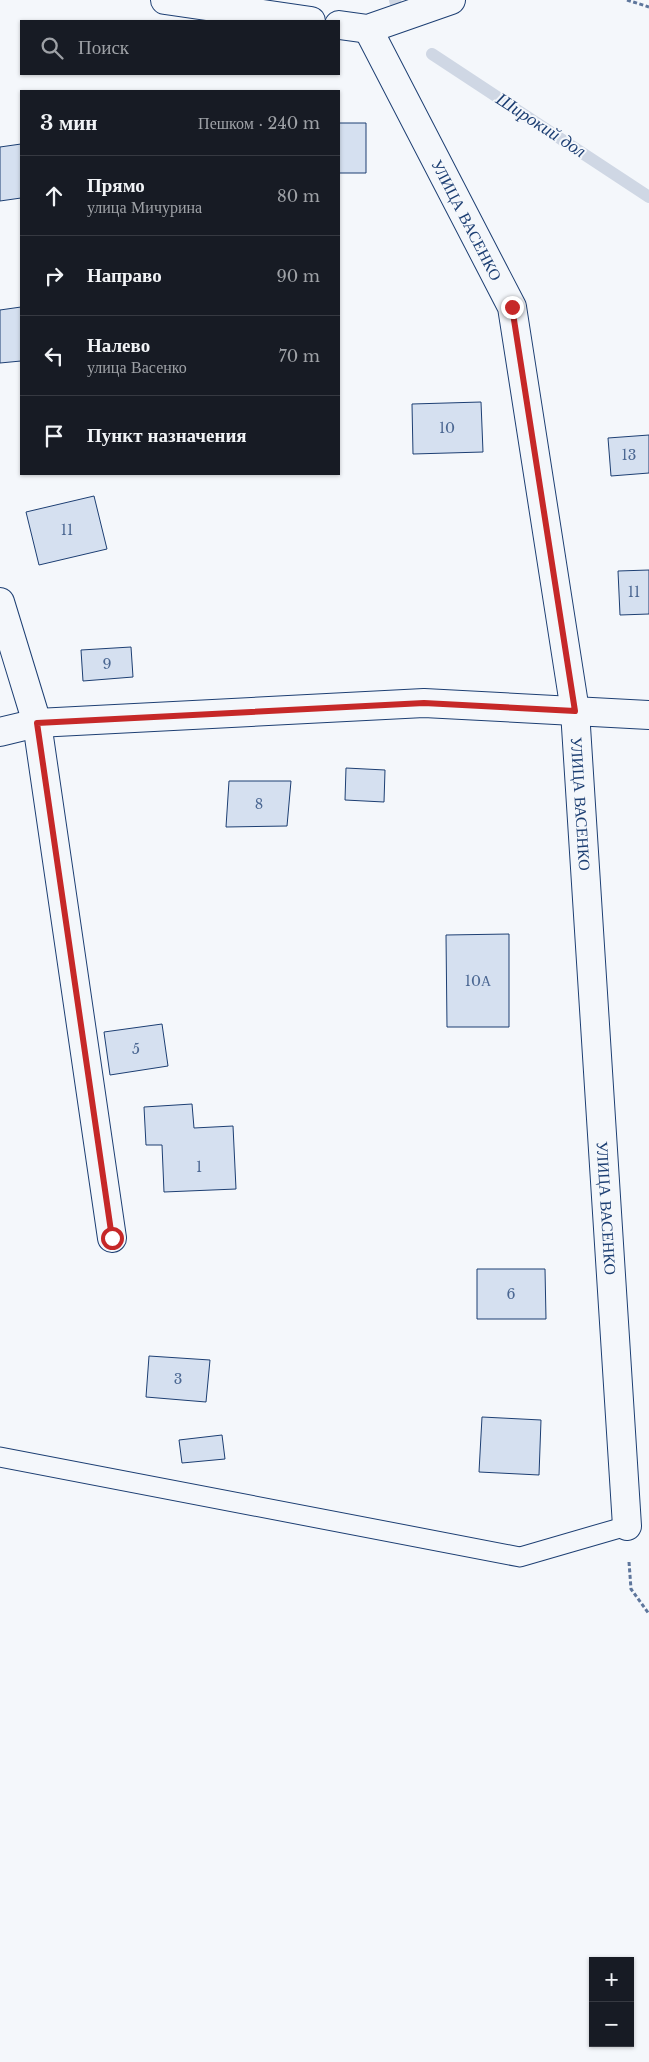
<!DOCTYPE html>
<html lang="ru">
<meta charset="utf-8">
<style>
body{margin:0;font-family:"Libre Baskerville",serif;background:#20242c;color:#f1f3f6}
.controls{position:absolute;right:15px;bottom:15px;display:grid;overflow:hidden;border-radius:0px;box-shadow:0 1px 4px #0004}
.controls button{width:45px;height:45px;display:grid;place-items:center;padding:0;border:0;border-bottom:1px solid #363941;background:#171b24;color:#f1f3f6;font:25px sans-serif}
.stop{position:absolute;width:15px;height:15px;margin:-11px;border:4px solid #c62828;border-radius:50%;background:#fff}
.stop.end{background:#c62828;border-color:#fff;box-shadow:0 1px 5px #0008}
.list{margin:0;padding:0;list-style:none}
h2{display:flex;justify-content:space-between;align-items:center;height:65px;margin:0;padding:0 20px;font-size:21px}
h2 small{font-size:16px;font-weight:400;color:#9ea1a6}
.list li{display:grid;grid-template-columns:32px 1fr auto;gap:15px;align-items:center;box-sizing:border-box;height:80px;padding:0 20px;border-top:1px solid #363941}
.list b{display:block;font-size:19px;white-space:nowrap}
.list p{margin:0;font-size:16px;white-space:nowrap;color:#9ea1a6}
.list em{font-size:16px;font-style:normal;color:#9ea1a6}
.icon{flex:none;width:28px;height:28px;fill:none;stroke:currentColor;stroke-width:2;stroke-linecap:round;stroke-linejoin:round}
.map{position:relative;flex:none;width:649px;height:2062px;overflow:hidden}
.search{position:absolute;background:#171b24;box-shadow:0 1px 4px #0004;left:20px;top:20px;width:320px;height:55px;display:flex;align-items:center;gap:12px;box-sizing:border-box;padding:0 18px;border-radius:0px;color:#9ea1a6;font-size:19px}
.panel{position:absolute;background:#171b24;box-shadow:0 1px 4px #0004;left:20px;top:90px;width:320px;height:385px;border-radius:0px}
.map>svg:first-child{display:block}
.lines{fill:none;stroke-linecap:round;stroke-linejoin:round}
.stream{stroke:#cfd7e4;stroke-width:12}
.building{fill:#d5e0f0;stroke:#1d3f73}
.lane-casing{stroke:#1d3f73;stroke-width:21}
.street-casing{stroke:#1d3f73;stroke-width:30}
.path{stroke:#5e769c;stroke-width:3;stroke-dasharray:4 2.5;stroke-linecap:butt}
.lane{stroke:#f4f7fb;stroke-width:19}
.street{stroke:#f4f7fb;stroke-width:28}
.route{stroke:#c62828;stroke-width:6}
.labels{text-anchor:middle;stroke-width:4;stroke-linejoin:round;paint-order:stroke}
.number-label{font-size:14px;fill:#4b6792}
.street-label{font-size:16px;fill:#1d3f73;stroke:#f4f7fb}
.water-label{font-size:18px;font-style:italic;fill:#1d3f73;stroke:#f4f7fb}
</style>
<div class="map">
<svg width="649" height="2062" viewBox="0 0 649 2062">
<rect width="100%" height="100%" fill="#f4f7fb"/>
<g class="lines">
<path class="stream" d="M 395,0 L 397,8
M 432,54 L 649,197"/>
</g>
<path class="building" d="M 339,123 L 366,123 L 366,173 L 339,173 Z
M 21,144 L 21,198 L 0,201 L 0,147 Z
M 21,307 L 21,361 L 0,363 L 0,310 Z
M 481,402 L 483,452 L 413,454 L 412,404 Z
M 649,435 L 649,473 L 611,476 L 608,438 Z
M 94,496 L 107,549 L 39,565 L 26,512 Z
M 649,570 L 649,614 L 620,615 L 618,571 Z
M 131,647 L 133,677 L 83,681 L 81,650 Z
M 346,768 L 385,770 L 384,802 L 345,800 Z
M 229,781 L 291,781 L 287,826 L 226,827 Z
M 509,934 L 509,1027 L 447,1027 L 446,935 Z
M 162,1024 L 168,1066 L 110,1075 L 104,1032 Z
M 192,1104 L 194,1128 L 233,1126 L 236,1189 L 164,1192 L 162,1145 L 146,1145 L 144,1107 Z
M 477,1269 L 545,1269 L 546,1319 L 477,1319 Z
M 149,1356 L 210,1360 L 206,1402 L 146,1397 Z
M 482,1417 L 541,1420 L 539,1475 L 479,1472 Z
M 222,1435 L 225,1459 L 182,1463 L 179,1440 Z"/>
<g class="lines">
<defs>
<path id="lane" d="M 0,1457 L 520,1557 L 627,1526"/>
<g id="street">
<path d="M 165,0 L 311,21"/>
<path d="M 339,25 L 368,29 L 451,0"/>
<path id="s1" d="M 368,29 L 512,307 L 575,711 L 627,1526"/>
<path d="M 0,602 L 37,723 L 112,1238"/>
<path d="M 0,732 L 37,723 L 424,703 L 649,715"/>
</g>
</defs>
<use href="#lane" class="lane-casing"/>
<use href="#street" class="street-casing"/>
<path class="path" d="M 627,0 L 649,7
M 629,1562 L 631,1589 L 649,1614"/>
<use href="#lane" class="lane"/>
<use href="#street" class="street"/>
</g>
<g class="lines">
<path class="route" d="M 112,1238 L 37,723 L 424,703 L 575,711 L 512,307"/>
</g>
<g class="labels">
<g class="number-label">
<text x="447" y="433">10</text>
<text x="629" y="460">13</text>
<text x="67" y="535">11</text>
<text x="634" y="597">11</text>
<text x="107" y="669">9</text>
<text x="259" y="809">8</text>
<text x="478" y="986">10А</text>
<text x="136" y="1054">5</text>
<text x="199" y="1172">1</text>
<text x="511" y="1299">6</text>
<text x="178" y="1384">3</text>
</g>
<g class="street-label">
<text dy="6" stroke="none"><textPath href="#s1" startOffset="215">УЛИЦА ВАСЕНКО</textPath></text>
<text dy="6" stroke="none"><textPath href="#s1" startOffset="815">УЛИЦА ВАСЕНКО</textPath></text>
<text dy="6" stroke="none"><textPath href="#s1" startOffset="1220">УЛИЦА ВАСЕНКО</textPath></text>
</g>
<g class="water-label">
<text transform="translate(541 125) rotate(33)" y="6">Широкий дол</text>
</g>
</g>
</svg>
<div class="controls">
<button>+</button>
<button>−</button>
</div>
<div class="stop" style="left:112px;top:1238px"></div>
<div class="stop end" style="left:512px;top:307px"></div>
<div class="search"><svg class="icon" aria-label="search" viewBox="0 0 24 24"><circle cx="10" cy="10" r="6"/><path d="M15 15l6 6"/></svg>Поиск</div>
<section class="panel">
<h2>3 мин<small>Пешком · 240 m</small></h2>
<ul class="list">
<li><svg class="icon" aria-label="ahead" viewBox="0 0 24 24"><path d="M12 20V5M6 11l6-6 6 6"/></svg><div><b>Прямо</b><p>улица Мичурина</p></div><em>80 m</em></li>
<li><svg class="icon" aria-label="right" viewBox="0 0 24 24"><path d="M7 20v-9h11M14 6l5 5-5 5"/></svg><div><b>Направо</b></div><em>90 m</em></li>
<li><svg class="icon" aria-label="left" viewBox="0 0 24 24"><path d="M17 20v-9H6M10 6l-5 5 5 5"/></svg><div><b>Налево</b><p>улица Васенко</p></div><em>70 m</em></li>
<li><svg class="icon" aria-label="arrive" viewBox="0 0 24 24"><path d="M6 21V4h12l-3 4 3 4H6"/></svg><div><b>Пункт назначения</b></div></li>
</ul>
</section>
</div>
